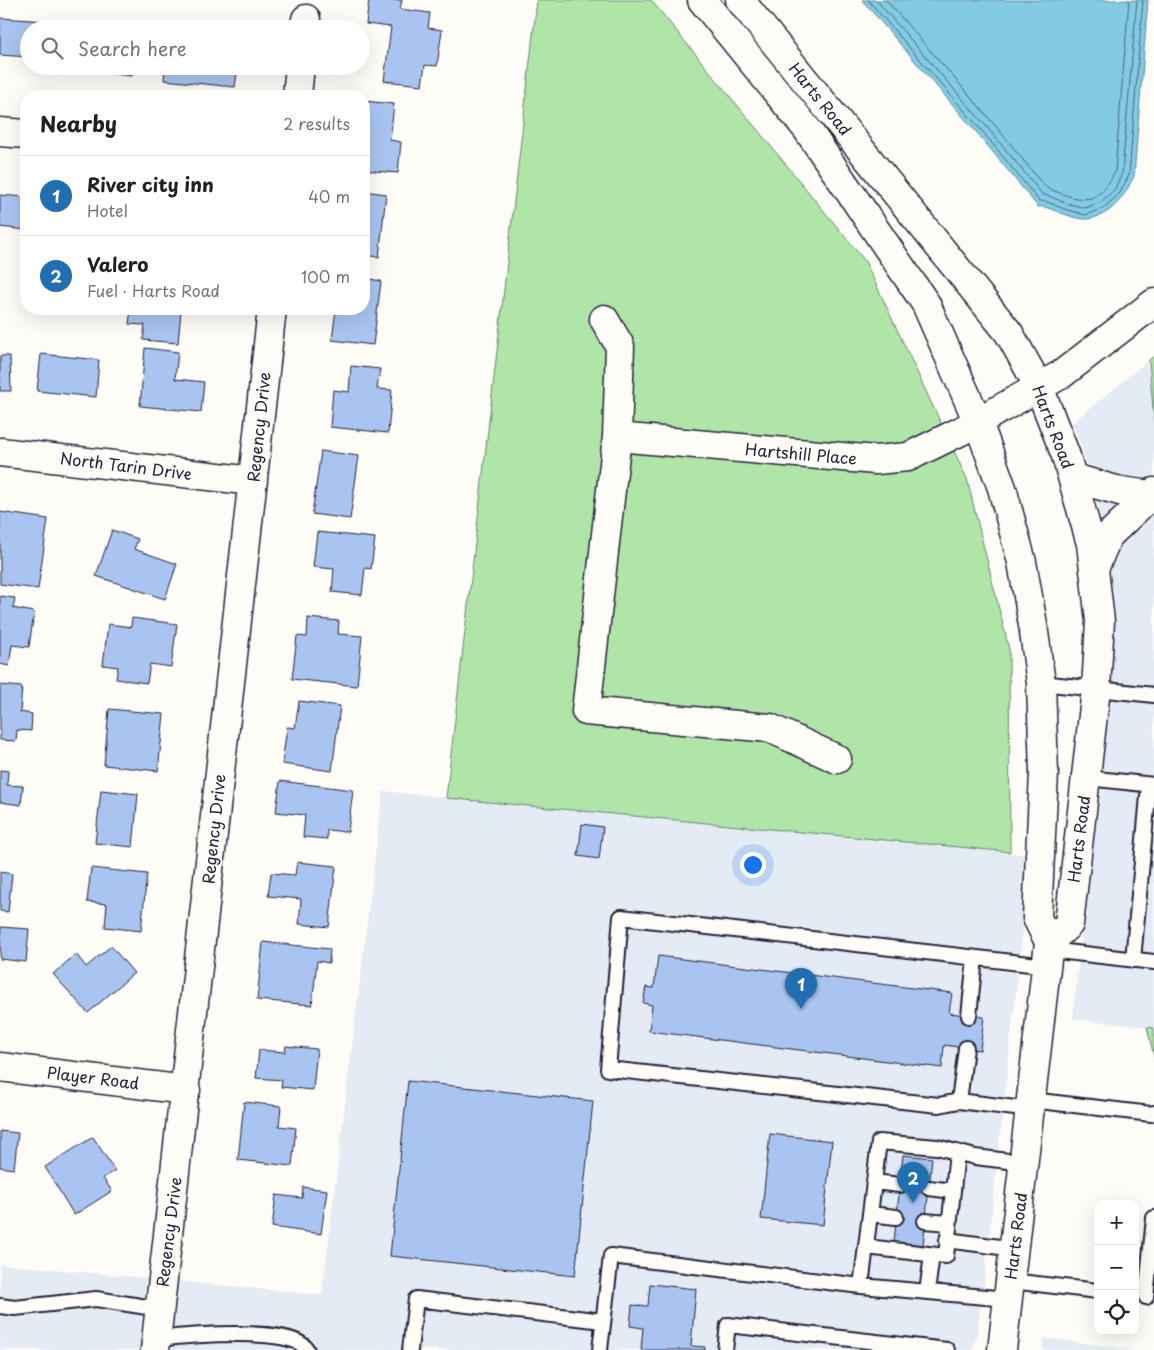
<!DOCTYPE html>
<meta charset="utf-8">
<style>
body{margin:0;font-family:"Playpen Sans",sans-serif;background:#f2f2f2;color:#202124}
.controls{position:absolute;right:15px;bottom:15px;display:grid;overflow:hidden;border-radius:10px;box-shadow:0 5px 20px #0002}
.controls button{width:45px;height:45px;display:grid;place-items:center;padding:0;border:0;border-bottom:1px solid #e0e0e0;background:#fff;color:#202124;font:25px sans-serif}
.you{position:absolute;left:752px;top:864px;width:18px;height:18px;margin:-12px;border:4px solid #fff;border-radius:50%;background:#1a73e8;box-shadow:0 0 0 8px #1a73e833}
.badge{display:grid;place-items:center;width:32px;height:32px;border-radius:50%;background:#1f6fb2;color:#fff;font-size:16px;font-weight:700}
.pin{position:absolute;translate:-50% -41px;filter:drop-shadow(0 1px 2px #0008)}
.pin::after{content:'';position:absolute;top:26px;width:18px;height:15px;background:inherit;clip-path:polygon(0 0,100% 0,50% 100%)}
.list{margin:0;padding:0;list-style:none}
h2{display:flex;justify-content:space-between;align-items:center;height:65px;margin:0;padding:0 20px;font-size:21px}
h2 small{font-size:16px;font-weight:400;color:#757577}
.list li{display:grid;grid-template-columns:32px 1fr auto;gap:15px;align-items:center;box-sizing:border-box;height:80px;padding:0 20px;border-top:1px solid #e0e0e0}
.list b{display:block;font-size:19px;white-space:nowrap}
.list p{margin:0;font-size:16px;white-space:nowrap;color:#757577}
.list em{font-size:16px;font-style:normal;color:#757577}
.icon{flex:none;width:28px;height:28px;fill:none;stroke:currentColor;stroke-width:2;stroke-linecap:round;stroke-linejoin:round}
.map{position:relative;flex:none;width:1154px;height:1350px;overflow:hidden}
.search{position:absolute;background:#fff;box-shadow:0 5px 20px #0002;left:20px;top:20px;width:350px;height:55px;display:flex;align-items:center;gap:12px;box-sizing:border-box;padding:0 18px;border-radius:28px;color:#757577;font-size:19px}
.panel{position:absolute;background:#fff;box-shadow:0 5px 20px #0002;left:20px;top:90px;width:350px;height:225px;border-radius:20px}
.map>svg:first-child{display:block}
.built{fill:#e4ebf5}
.green{fill:#b0e5a8;stroke:#698472}
.water{fill:#82cbe3;stroke:#5c87a0}
.lines{fill:none;stroke-linecap:round;stroke-linejoin:round}
.shore{stroke:#48667e;stroke-width:1}
.building{fill:#a9c4f1;stroke:#22223b}
.lane-casing{stroke:#22223b;stroke-width:18}
.street-casing{stroke:#22223b;stroke-width:31}
.secondary-casing{stroke:#22223b;stroke-width:31}
.lane{stroke:#fdfcf7;stroke-width:14}
.street{stroke:#fdfcf7;stroke-width:28}
.secondary{stroke:#fdfcf7;stroke-width:28}
.labels{text-anchor:middle;stroke-width:4;stroke-linejoin:round;paint-order:stroke}
.street-label{font-size:16px;fill:#22223b;stroke:#fdfcf7}
</style>
<div class="map">
<svg width="1154" height="1350" viewBox="0 0 1154 1350">
<rect width="100%" height="100%" fill="#fdfcf7"/>
<filter id="ink" filterUnits="userSpaceOnUse"><feTurbulence type="fractalNoise" baseFrequency=".02" numOctaves="2"/><feDisplacementMap in="SourceGraphic" scale="10" xChannelSelector="R" yChannelSelector="G"/><feConvolveMatrix kernelMatrix="1 2 1 2 8 2 1 2 1" color-interpolation-filters="sRGB"/></filter>
<g filter="url(#ink)">
<path class="built" d="M 1149,360 L 1154,422 L 1154,1028 L 1073,1019 L 1110,636 L 1109,574 L 1103,528 L 1090,471 L 1072,423 Z
M 383,791 L 1031,855 L 984,1281 L 977,1335 L 972,1350 L 0,1350 L 0,1264 L 322,1295 Z
M 1044,1338 L 1135,1350 L 1042,1350 Z"/>
<path class="green" d="M 537,0 L 651,0 L 865,261 L 967,479 L 1009,649 L 1010,852 L 446,798 Z
M 1154,356 L 1154,422 L 1149,360 Z
M 1147,1027 L 1154,1028 L 1154,1057 Z"/>
<path class="water" d="M 862,0 L 1148,0 L 1134,176 C 1124,197 1112,216 1087,219 C 1080,220 1070,216 1064,214 C 1054,211 1048,206 1038,207 L 978,134 Z"/>
<g class="lines">
<path class="shore" d="M 868,0 L 982,131 L 1039,201 L 1048,202 L 1064,209 L 1086,215 L 1105,207 L 1120,193 L 1129,175 L 1143,0
M 876,0 L 987,127 L 1043,195 L 1049,196 L 1066,203 L 1085,208 L 1101,202 L 1115,189 L 1122,173 L 1137,0
M 886,0 C 925,45 965,89 1003,135 C 1010,143 1042,185 1047,188 C 1080,201 1098,209 1115,171 L 1129,0"/>
</g>
<path class="building" d="M 369,0 L 402,0 L 400,9 L 430,13 L 428,28 L 442,30 L 437,66 L 425,65 L 422,85 L 384,81 L 391,27 L 366,24 Z
M 0,18 L 46,21 L 45,29 L 29,29 L 29,57 L 0,55 Z
M 66,66 L 133,66 L 132,76 L 66,69 Z
M 165,66 L 238,66 L 235,87 L 164,80 Z
M 364,101 L 394,104 L 390,140 L 401,142 L 398,173 L 364,170 Z
M 364,191 L 386,194 L 379,257 L 364,255 Z
M 0,195 L 26,197 L 26,230 L 0,227 Z
M 364,278 L 381,281 L 373,345 L 332,340 L 336,309 L 364,309 Z
M 131,309 L 181,311 L 178,343 L 143,340 L 145,325 L 129,324 Z
M 145,348 L 178,352 L 175,379 L 204,382 L 201,412 L 140,406 Z
M 41,354 L 99,360 L 96,397 L 37,391 Z
M 0,356 L 10,356 L 11,391 L 0,391 Z
M 351,366 L 380,369 L 377,389 L 392,390 L 388,433 L 330,427 L 333,390 L 349,392 Z
M 321,451 L 359,456 L 350,519 L 312,514 Z
M 0,512 L 48,519 L 38,589 L 0,584 Z
M 112,530 L 138,539 L 134,549 L 177,564 L 165,599 L 96,576 Z
M 317,532 L 375,538 L 371,569 L 365,568 L 362,595 L 332,592 L 334,569 L 313,567 Z
M 0,596 L 15,598 L 13,608 L 34,612 L 29,647 L 12,645 L 9,666 L 0,664 Z
M 132,618 L 177,624 L 171,667 L 150,664 L 147,683 L 116,679 L 118,667 L 103,665 L 108,624 L 131,627 Z
M 308,618 L 339,621 L 338,634 L 362,636 L 357,686 L 292,679 L 297,636 L 307,637 Z
M 0,685 L 22,687 L 20,712 L 32,714 L 31,731 L 17,730 L 16,741 L 0,740 Z
M 299,701 L 340,706 L 332,771 L 282,764 L 287,727 L 295,728 Z
M 109,709 L 164,714 L 158,771 L 104,765 Z
M 0,770 L 8,771 L 7,785 L 23,786 L 21,805 L 0,802 Z
M 280,781 L 353,790 L 348,832 L 327,830 L 327,839 L 303,837 L 305,815 L 276,812 Z
M 101,790 L 138,794 L 133,847 L 95,843 Z
M 582,824 L 603,827 L 599,859 L 578,856 Z
M 297,862 L 336,866 L 329,927 L 299,924 L 301,899 L 268,896 L 271,873 L 295,875 Z
M 91,868 L 147,874 L 141,931 L 105,927 L 107,904 L 87,902 Z
M 0,872 L 12,874 L 8,912 L 0,911 Z
M 1,927 L 29,929 L 26,962 L 0,959 Z
M 263,942 L 330,949 L 329,963 L 317,961 L 312,1005 L 257,1000 Z
M 111,946 L 134,973 L 88,1013 L 53,974 L 76,954 L 86,967 Z
M 658,956 L 952,993 L 949,1013 L 984,1017 L 980,1050 L 944,1045 L 942,1068 L 649,1031 L 652,1005 L 643,1003 L 646,987 L 654,988 Z
M 286,1046 L 317,1049 L 313,1090 L 281,1087 L 282,1080 L 256,1078 L 259,1050 L 285,1052 Z
M 408,1081 L 593,1101 L 575,1276 L 390,1256 Z
M 244,1102 L 281,1106 L 279,1126 L 296,1128 L 292,1166 L 238,1160 Z
M 0,1131 L 18,1133 L 14,1169 L 0,1167 Z
M 770,1134 L 832,1141 L 823,1225 L 761,1219 Z
M 93,1137 L 115,1171 L 103,1178 L 112,1191 L 74,1215 L 45,1167 Z
M 903,1155 L 932,1158 L 923,1245 L 894,1242 Z
M 303,1187 L 327,1190 L 321,1234 L 272,1227 L 276,1195 L 302,1198 Z
M 650,1284 L 696,1289 L 691,1346 L 705,1347 L 705,1350 L 641,1350 L 643,1328 L 630,1326 L 632,1305 L 648,1306 Z"/>
<g class="lines">
<defs>
<path id="lane" d="M 1041,683 L 1154,695
M 1087,778 L 1154,785
M 1049,950 L 1154,962
M 1133,960 L 1149,785
M 969,1016 L 975,958
M 1031,1100 L 1151,1114 L 1154,1113
M 959,1101 L 966,1048
M 1031,1110 L 959,1101 L 939,1105 L 608,1069 L 621,917 L 1047,966
M 874,1182 L 900,1185
M 929,1188 L 953,1191
M 870,1214 L 896,1217
M 925,1221 L 949,1223
M 947,1240 L 1015,1249
M 866,1247 L 946,1256 L 957,1153
M 1011,1281 L 1098,1291
M 927,1292 L 932,1255
M 1146,1297 L 1154,1218
M 1008,1299 L 861,1286 L 879,1142 L 937,1147 L 975,1157 L 1025,1163
M 0,1306 L 15,1308 L 96,1299 L 160,1309
M 157,1339 C 183,1336 296,1325 307,1350
M 410,1350 L 416,1299 L 603,1321
M 600,1350 L 611,1256 L 861,1286
M 725,1350 L 728,1325 L 947,1350"/>
<path id="street" d="M 305,29 L 306,19
M 297,96 L 300,66
M 0,132 L 26,134
M 604,319 L 620,346 L 617,437 L 586,711 L 770,728 L 837,759
M 617,437 L 876,460 L 908,457 L 961,431 L 1062,374 L 1154,303
M 0,452 L 253,481
M 1073,478 L 1120,491 L 1151,495
M 1094,569 L 1108,536 L 1154,492
M 0,1067 L 186,1090
M 155,1350 L 272,309"/>
<path id="secondary" d="M 702,0 L 807,129 L 926,304 L 978,422 L 1002,488 L 1022,562 L 1033,625 L 1041,683 L 1044,773 L 1037,918 L 1049,942 L 1002,1350
M 740,0 L 1009,333 L 1039,387 L 1066,456 L 1091,544 L 1100,621 L 1096,689 L 1069,924 L 1049,942"/>
</defs>
<use href="#lane" class="lane-casing"/>
<use href="#street" class="street-casing"/>
<use href="#secondary" class="secondary-casing"/>
<use href="#lane" class="lane"/>
<use href="#street" class="street"/>
<use href="#secondary" class="secondary"/>
</g>
</g>
<g class="labels">
<g class="street-label">
<text transform="translate(820 99) rotate(51)" y="6">Harts Road</text>
<text transform="translate(259 427) rotate(-84)" y="6">Regency Drive</text>
<text transform="translate(1053 427) rotate(69)" y="6">Harts Road</text>
<text transform="translate(801 454) rotate(5)" y="6">Hartshill Place</text>
<text transform="translate(126 466) rotate(7)" y="6">North Tarin Drive</text>
<text transform="translate(214 829) rotate(-84)" y="6">Regency Drive</text>
<text transform="translate(1079 839) rotate(-83)" y="6">Harts Road</text>
<text transform="translate(93 1078) rotate(7)" y="6">Player Road</text>
<text transform="translate(169 1232) rotate(-83)" y="6">Regency Drive</text>
<text transform="translate(1016 1236) rotate(-83)" y="6">Harts Road</text>
</g>
</g>
</svg>
<div class="controls">
<button>+</button>
<button>−</button>
<button><svg class="icon" aria-label="locate" viewBox="0 0 24 24"><circle cx="12" cy="12" r="6"/><path d="M12 2v4M12 18v4M2 12h4M18 12h4"/></svg></button>
</div>
<div class="you"></div>
<div class="pin badge" style="left:801px;top:1009px">1</div>
<div class="pin badge" style="left:913px;top:1203px">2</div>
<div class="search"><svg class="icon" aria-label="search" viewBox="0 0 24 24"><circle cx="10" cy="10" r="6"/><path d="M15 15l6 6"/></svg>Search here</div>
<section class="panel">
<h2>Nearby<small>2 results</small></h2>
<ul class="list">
<li><span class="badge">1</span><div><b>River city inn</b><p>Hotel</p></div><em>40 m</em></li>
<li><span class="badge">2</span><div><b>Valero</b><p>Fuel · Harts Road</p></div><em>100 m</em></li>
</ul>
</section>
</div>
